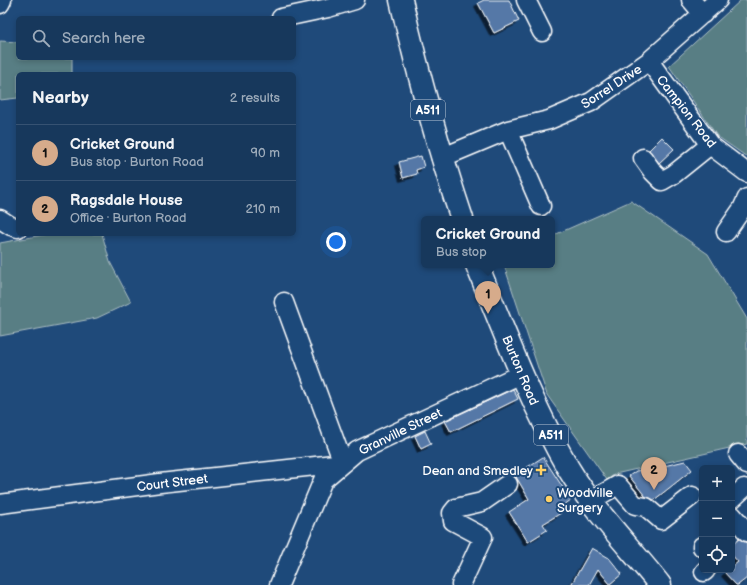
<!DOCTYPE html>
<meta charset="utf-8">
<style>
body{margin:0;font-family:"Balsamiq Sans",sans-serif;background:#203f62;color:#f1f3f6}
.controls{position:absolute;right:12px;bottom:12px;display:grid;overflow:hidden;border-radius:6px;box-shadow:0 2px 6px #0003}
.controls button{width:36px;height:36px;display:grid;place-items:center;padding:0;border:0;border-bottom:1px solid #365272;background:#17385c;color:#f1f3f6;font:20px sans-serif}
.you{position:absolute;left:336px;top:242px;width:14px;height:14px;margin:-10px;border:3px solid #fff;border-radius:50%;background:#1a73e8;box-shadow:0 0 0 6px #1a73e833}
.badge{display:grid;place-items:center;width:26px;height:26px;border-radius:50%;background:#d6ab8b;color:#111;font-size:13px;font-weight:700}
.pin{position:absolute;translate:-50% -33px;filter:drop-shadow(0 1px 2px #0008)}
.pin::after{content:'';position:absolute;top:21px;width:14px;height:12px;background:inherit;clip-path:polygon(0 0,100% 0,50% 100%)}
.popup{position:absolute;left:421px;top:216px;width:134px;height:52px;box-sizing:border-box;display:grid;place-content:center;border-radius:6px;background:#17385c;filter:drop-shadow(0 1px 3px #0005);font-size:13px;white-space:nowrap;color:#9eacbb}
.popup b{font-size:15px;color:#f1f3f6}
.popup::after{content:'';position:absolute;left:50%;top:100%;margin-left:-8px;border:8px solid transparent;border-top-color:#17385c}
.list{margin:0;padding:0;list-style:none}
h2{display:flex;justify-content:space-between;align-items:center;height:52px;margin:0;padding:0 16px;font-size:17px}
h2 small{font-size:13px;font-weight:400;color:#9eacbb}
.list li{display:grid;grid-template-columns:26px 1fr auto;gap:12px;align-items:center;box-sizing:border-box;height:56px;padding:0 16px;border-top:1px solid #365272}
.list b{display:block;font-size:15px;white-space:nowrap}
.list p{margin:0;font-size:13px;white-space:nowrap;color:#9eacbb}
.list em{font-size:13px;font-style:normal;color:#9eacbb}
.icon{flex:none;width:22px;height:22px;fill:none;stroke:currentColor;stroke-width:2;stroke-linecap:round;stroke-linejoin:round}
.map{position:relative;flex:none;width:747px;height:585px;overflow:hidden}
.search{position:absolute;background:#17385c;box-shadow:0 2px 6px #0003;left:16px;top:16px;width:280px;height:44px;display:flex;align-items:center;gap:10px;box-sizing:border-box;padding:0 14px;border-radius:6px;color:#9eacbb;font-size:15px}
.panel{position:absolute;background:#17385c;box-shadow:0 2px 6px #0003;left:16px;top:72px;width:280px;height:164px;border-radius:6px}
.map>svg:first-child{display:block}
.green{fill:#587e84;stroke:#acbec2}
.building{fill:#5478a7;stroke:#fff;filter:url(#shadow)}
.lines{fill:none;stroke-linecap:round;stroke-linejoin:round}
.minor-casing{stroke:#fff;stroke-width:21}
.highway-casing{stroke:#fff;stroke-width:25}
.minor{stroke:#1f4a7a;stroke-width:18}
.highway{stroke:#1f4a7a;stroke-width:22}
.poi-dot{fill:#ffd166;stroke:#1f4a7a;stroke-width:1.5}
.labels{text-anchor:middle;stroke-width:4;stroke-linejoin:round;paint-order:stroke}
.shield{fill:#1f4a7a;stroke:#bcc9d7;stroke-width:1}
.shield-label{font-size:12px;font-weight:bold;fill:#fff}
.street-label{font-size:13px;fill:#fff;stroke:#1f4a7a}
.poi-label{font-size:13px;fill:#fff;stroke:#1f4a7a;text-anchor:end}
</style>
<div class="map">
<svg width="747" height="585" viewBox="0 0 747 585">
<defs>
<filter id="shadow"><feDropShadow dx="-3.5" dy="3.5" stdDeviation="0" flood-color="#0009"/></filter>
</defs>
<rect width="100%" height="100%" fill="#1f4a7a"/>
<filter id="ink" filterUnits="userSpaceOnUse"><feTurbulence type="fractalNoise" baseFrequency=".025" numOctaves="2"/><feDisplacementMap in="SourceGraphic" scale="8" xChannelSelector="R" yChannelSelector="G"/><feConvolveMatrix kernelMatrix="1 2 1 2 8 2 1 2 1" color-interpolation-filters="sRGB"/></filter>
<g filter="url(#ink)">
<path class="green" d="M 741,0 L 747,0 L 747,157 L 717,136 L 669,66 Z
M 0,41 L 18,42 L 18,58 L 72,58 L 72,74 L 18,74 L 18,98 L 0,100 Z
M 631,201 L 708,254 L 747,319 L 747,444 L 615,474 L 607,480 L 547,395 L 504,265 L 552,265 L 552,236 Z
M 48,234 L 102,234 L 110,262 L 131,302 L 97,318 L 0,336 L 0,243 Z"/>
<path class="building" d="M 484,0 L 509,0 L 519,21 L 494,33 L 478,3 Z
M 662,137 L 674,149 L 659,163 L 649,150 Z
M 421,156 L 424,167 L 416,170 L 417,174 L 403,178 L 399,162 Z
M 513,389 L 518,399 L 451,432 L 445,421 Z
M 425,431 L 431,444 L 421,449 L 415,436 Z
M 543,457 L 571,500 L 558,509 L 561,513 L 543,524 L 547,530 L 528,542 L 509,512 L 529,499 L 515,475 Z
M 685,461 L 692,470 L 654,500 L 645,496 L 629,476 L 636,471 L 645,470 L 650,476 L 664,466 Z
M 739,539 L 747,543 L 747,578 L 738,585 L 736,585 L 725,573 L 728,570 L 732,570 L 732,567 L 738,562 L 732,555 L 732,545 Z
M 592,548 L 609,558 L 622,574 L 610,584 L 598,569 L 589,585 L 571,585 Z"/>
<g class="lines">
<defs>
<path id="minor" d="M 526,0 L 542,32
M 691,0 L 703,14
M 0,4 L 2,0
M 281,18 L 328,8 L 355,0
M 649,61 L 710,145 L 747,173
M 508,130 L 541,206
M 441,158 L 508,130 L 549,120 L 591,102 L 649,61 L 718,0
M 643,158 L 653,172 L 662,181 L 674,174 L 710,145
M 0,219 L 11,226 L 18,228
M 726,232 L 742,209 L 747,198
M 738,454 L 747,465
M 732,499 L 744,488
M 590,501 L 618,485 L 635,505 L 646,507 L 661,520 L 692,496
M 0,504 L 160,483 L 343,463 L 284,302
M 732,515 L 747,532
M 702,546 L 702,547
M 704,572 L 706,570
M 279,585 L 323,480 L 357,451 L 521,374
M 461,585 L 483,537 L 453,521 L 452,513 L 456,508 L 482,502 L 508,484"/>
<path id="highway" d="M 401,0 C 418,74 438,147 462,219
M 477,265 C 505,334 531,403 568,468 C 594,511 629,546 660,585"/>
</defs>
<use href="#minor" class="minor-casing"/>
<use href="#highway" class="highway-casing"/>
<use href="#minor" class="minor"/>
<use href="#highway" class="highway"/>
</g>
</g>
<g class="poi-dot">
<path d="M539 464h4v4h4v4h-4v4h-4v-4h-4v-4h4z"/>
<circle cx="549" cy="499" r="4"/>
</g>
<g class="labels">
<g class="shield">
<rect x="411" y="100" width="34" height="20" rx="3"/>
<rect x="534" y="425" width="34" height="20" rx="3"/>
</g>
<g class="shield-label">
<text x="428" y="114">A511</text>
<text x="551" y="439">A511</text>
</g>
<g class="street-label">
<text transform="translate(611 86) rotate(-33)" y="5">Sorrel Drive</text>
<text transform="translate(687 111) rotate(52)" y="5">Campion Road</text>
<text transform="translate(521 370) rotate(67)" y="5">Burton Road</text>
<text transform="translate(400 431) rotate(-26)" y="5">Granville Street</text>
<text transform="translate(172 482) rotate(-7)" y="5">Court Street</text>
</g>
<g class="poi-label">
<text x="533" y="475">Dean and Smedley</text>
<text x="557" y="497" text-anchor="start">Woodville<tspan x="557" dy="15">Surgery</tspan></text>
</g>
</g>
</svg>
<div class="controls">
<button>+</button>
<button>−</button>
<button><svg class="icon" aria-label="locate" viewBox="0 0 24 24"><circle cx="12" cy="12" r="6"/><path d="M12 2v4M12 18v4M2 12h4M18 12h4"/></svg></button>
</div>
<div class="you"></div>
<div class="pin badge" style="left:488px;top:314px">1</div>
<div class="popup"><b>Cricket Ground</b>Bus stop</div>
<div class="pin badge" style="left:654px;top:490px">2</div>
<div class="search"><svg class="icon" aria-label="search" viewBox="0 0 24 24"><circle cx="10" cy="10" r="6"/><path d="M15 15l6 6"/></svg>Search here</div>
<section class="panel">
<h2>Nearby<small>2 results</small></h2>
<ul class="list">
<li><span class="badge">1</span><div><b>Cricket Ground</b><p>Bus stop · Burton Road</p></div><em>90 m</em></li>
<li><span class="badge">2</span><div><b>Ragsdale House</b><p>Office · Burton Road</p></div><em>210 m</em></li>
</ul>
</section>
</div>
